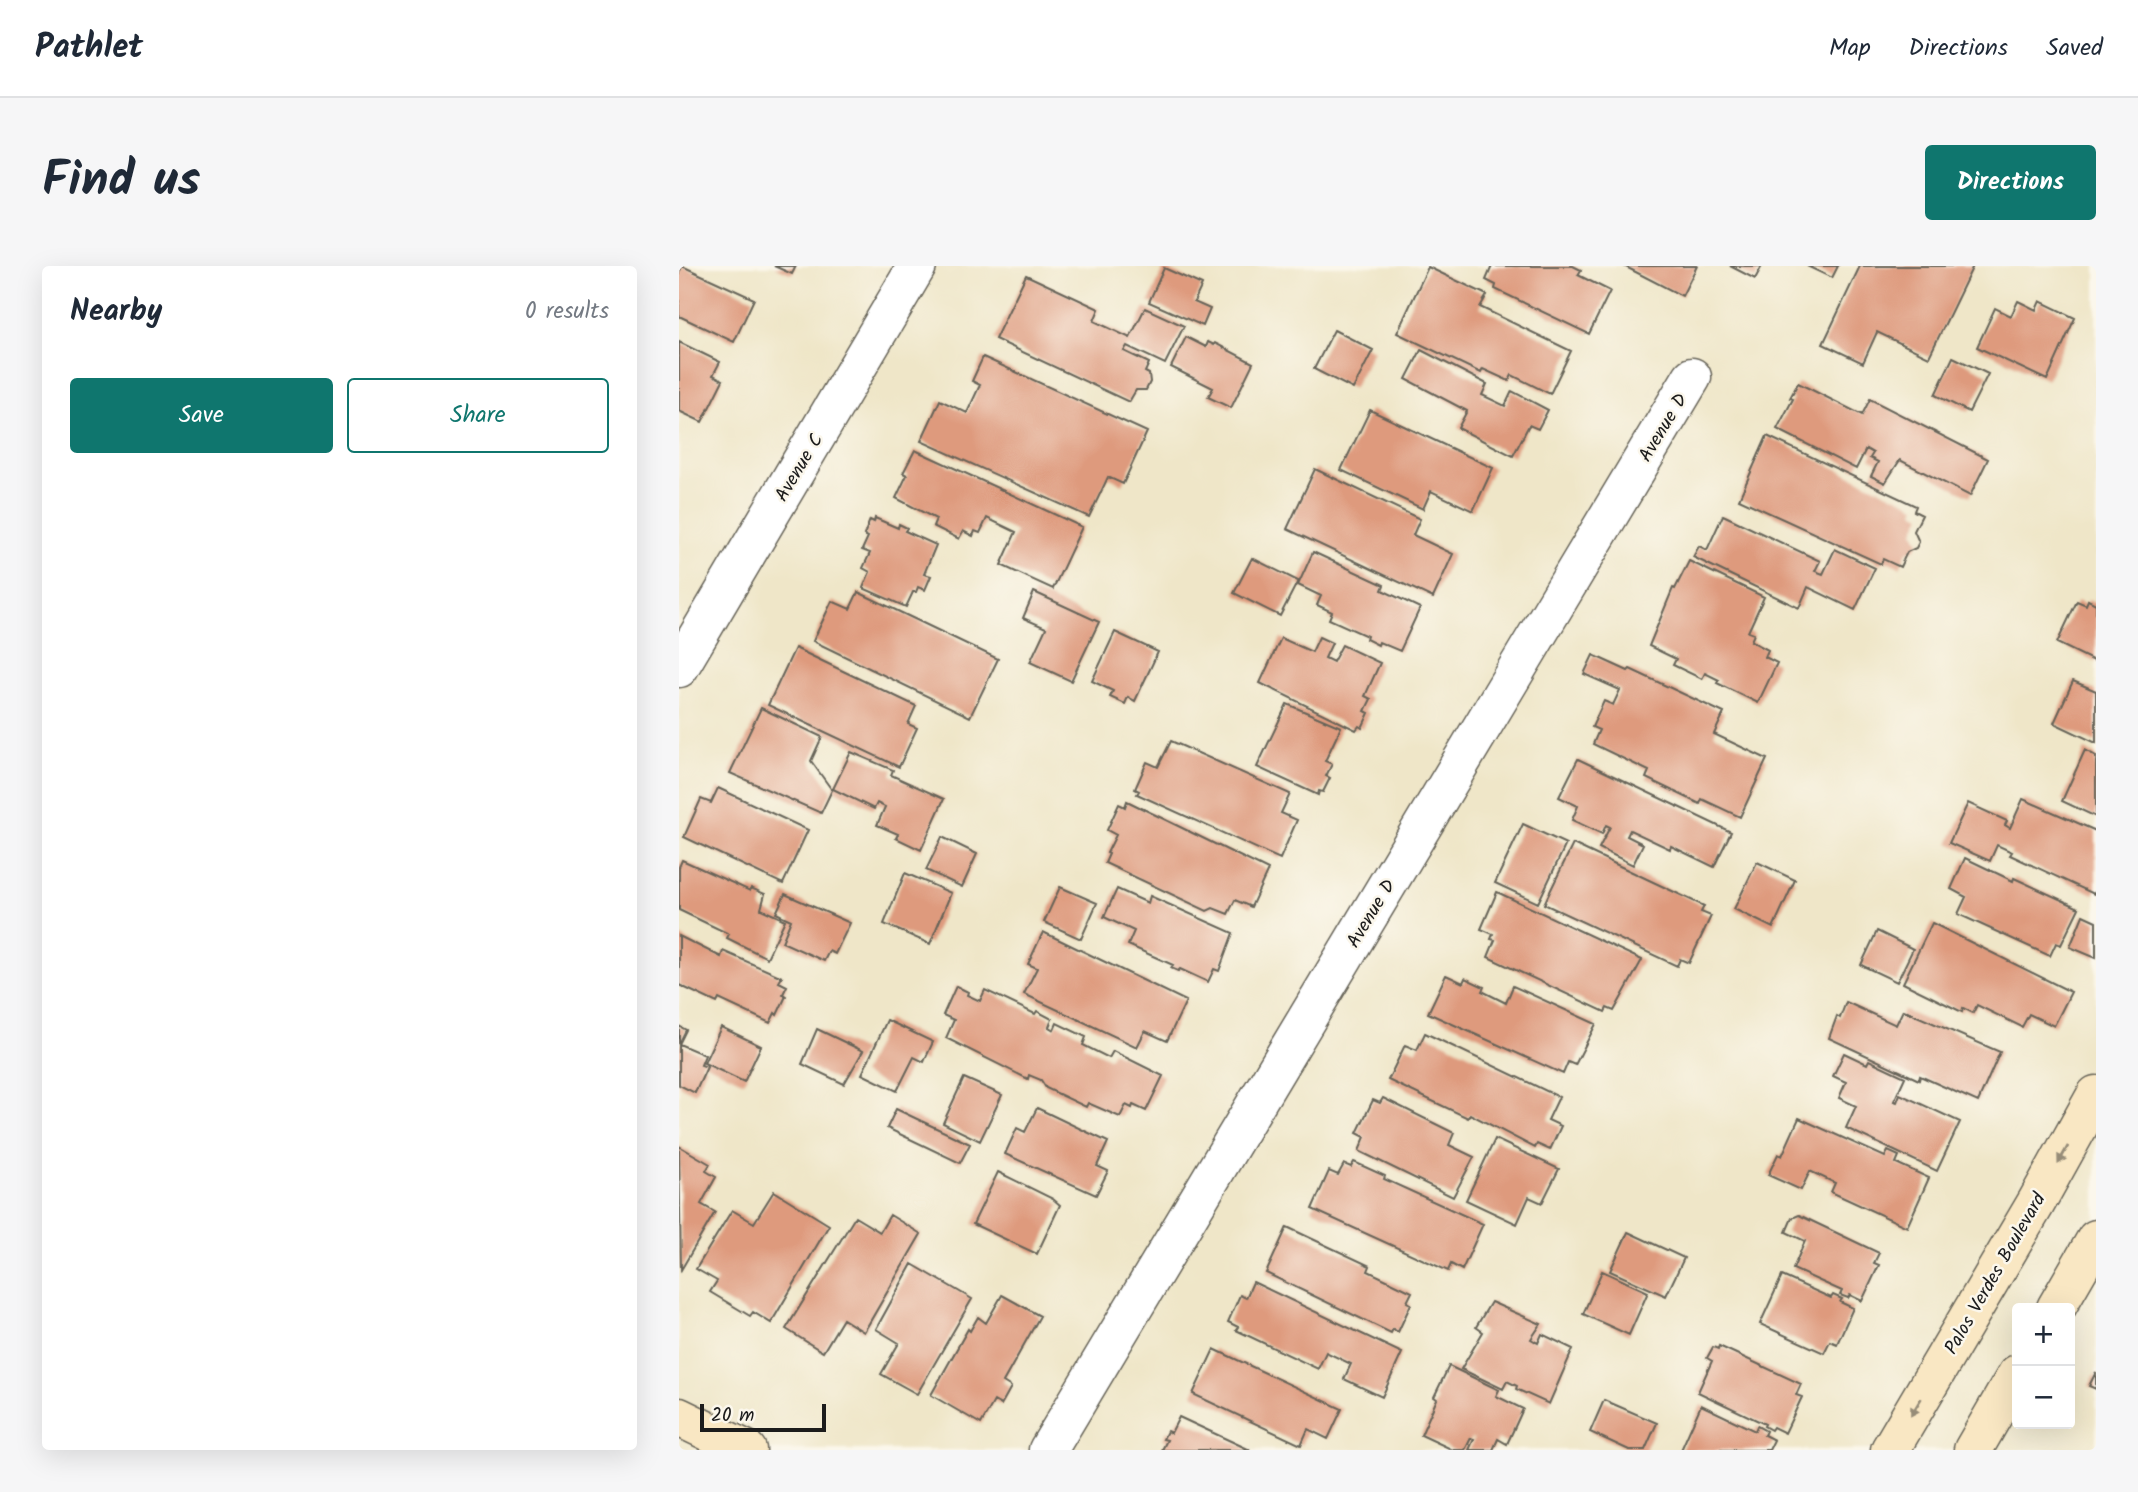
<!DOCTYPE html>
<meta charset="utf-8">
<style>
body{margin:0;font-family:Kalam,sans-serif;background:#f6f6f7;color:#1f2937}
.controls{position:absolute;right:21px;bottom:21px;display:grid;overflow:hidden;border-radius:7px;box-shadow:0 7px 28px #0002}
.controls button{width:63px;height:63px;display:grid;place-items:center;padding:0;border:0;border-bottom:2px solid #e0e1e3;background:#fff;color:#1f2937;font:35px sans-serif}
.scale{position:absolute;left:21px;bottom:18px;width:126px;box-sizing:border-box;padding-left:7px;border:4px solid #1c1c1c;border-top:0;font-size:19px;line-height:24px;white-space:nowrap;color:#1c1c1c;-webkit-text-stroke:5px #fbf7ec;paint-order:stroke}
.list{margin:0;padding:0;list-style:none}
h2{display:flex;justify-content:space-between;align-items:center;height:91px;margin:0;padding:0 28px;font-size:30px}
h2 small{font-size:23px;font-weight:400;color:#747a83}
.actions{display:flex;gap:14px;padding:21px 28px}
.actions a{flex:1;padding:16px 0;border:2px solid #0f766e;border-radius:7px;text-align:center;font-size:24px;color:#0f766e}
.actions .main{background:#0f766e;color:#fff}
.map{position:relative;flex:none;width:1417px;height:1184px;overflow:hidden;border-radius:7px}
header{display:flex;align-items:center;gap:42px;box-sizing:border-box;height:98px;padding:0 35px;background:#fff;border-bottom:2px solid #e0e1e3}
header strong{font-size:33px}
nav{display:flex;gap:38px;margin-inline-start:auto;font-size:24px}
.intro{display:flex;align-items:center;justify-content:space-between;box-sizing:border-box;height:168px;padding:0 42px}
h1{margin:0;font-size:49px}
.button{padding:18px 32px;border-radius:7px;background:#0f766e;color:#fff;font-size:24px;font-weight:700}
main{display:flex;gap:42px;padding:0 42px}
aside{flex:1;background:#fff;border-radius:7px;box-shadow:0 7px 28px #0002}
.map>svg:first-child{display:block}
.building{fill:#de9a7d}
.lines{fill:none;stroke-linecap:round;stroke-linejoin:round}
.street-casing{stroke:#666358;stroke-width:41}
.secondary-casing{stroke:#666358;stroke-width:41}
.street{stroke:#fff;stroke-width:38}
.secondary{stroke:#f9e7c3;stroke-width:38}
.oneway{fill:#968c78}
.labels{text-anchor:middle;stroke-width:5;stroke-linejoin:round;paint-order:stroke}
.street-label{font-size:19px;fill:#1c1c1c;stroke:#fbf7ec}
</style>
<header>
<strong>Pathlet</strong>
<nav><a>Map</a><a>Directions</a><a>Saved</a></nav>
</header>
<div class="intro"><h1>Find us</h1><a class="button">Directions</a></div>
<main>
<aside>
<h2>Nearby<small>0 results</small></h2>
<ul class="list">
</ul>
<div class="actions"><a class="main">Save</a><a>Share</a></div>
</aside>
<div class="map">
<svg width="1417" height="1184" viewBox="0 0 1417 1184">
<rect width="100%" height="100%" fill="#fbf7ec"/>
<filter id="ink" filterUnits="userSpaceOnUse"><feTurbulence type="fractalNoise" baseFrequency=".0143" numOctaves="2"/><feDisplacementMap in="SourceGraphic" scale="14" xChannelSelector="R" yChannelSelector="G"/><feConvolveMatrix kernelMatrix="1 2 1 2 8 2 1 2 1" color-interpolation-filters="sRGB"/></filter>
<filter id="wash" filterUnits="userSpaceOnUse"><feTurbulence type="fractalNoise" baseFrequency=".00686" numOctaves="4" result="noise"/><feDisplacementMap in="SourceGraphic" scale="28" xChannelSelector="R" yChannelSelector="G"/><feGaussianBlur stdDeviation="1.57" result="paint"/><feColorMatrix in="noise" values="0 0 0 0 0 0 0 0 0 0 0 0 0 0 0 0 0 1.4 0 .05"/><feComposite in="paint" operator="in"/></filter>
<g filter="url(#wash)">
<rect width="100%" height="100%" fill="#efe6c8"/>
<g id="blocks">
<path class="building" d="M 3,0 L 75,33 L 55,76 L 0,50 L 0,7 Z
M 95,0 L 117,0 L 113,8 Z
M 813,0 L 894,0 L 902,4 L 899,9 L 931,25 L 910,68 L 816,23 L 817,19 L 807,14 Z
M 945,0 L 1018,0 L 1003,30 Z
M 1051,0 L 1083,0 L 1076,13 Z
M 1128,0 L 1159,0 L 1153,12 Z
M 1181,0 L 1294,0 L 1250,91 L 1198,66 L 1184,97 L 1144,78 Z
M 749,1 L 808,29 L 801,41 L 892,85 L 871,128 L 833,109 L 830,115 L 804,103 L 802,107 L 718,67 Z
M 485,2 L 523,19 L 515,36 L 531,43 L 524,60 L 470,36 Z
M 347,9 L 420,43 L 415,55 L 451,72 L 466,42 L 505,60 L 486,98 L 448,80 L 445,85 L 470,97 L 466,106 L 470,108 L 471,116 L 467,124 L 457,124 L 450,136 L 316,73 Z
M 1339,35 L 1357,44 L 1361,35 L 1396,52 L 1368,114 L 1298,81 L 1316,42 L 1332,50 Z
M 655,64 L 694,84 L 674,123 L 635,103 Z
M 507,71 L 527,81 L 529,76 L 535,79 L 536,77 L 574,97 L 552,142 L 529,131 L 534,122 L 492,101 Z
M 0,76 L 41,96 L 34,109 L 44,114 L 23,156 L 0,145 Z
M 742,84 L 808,118 L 803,129 L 826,140 L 833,125 L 869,144 L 859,163 L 850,159 L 834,190 L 779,162 L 788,145 L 727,113 Z
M 304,91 L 468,166 L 444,218 L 429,211 L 410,251 L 242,175 L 261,134 L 288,147 L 301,119 L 293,115 Z
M 1274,91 L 1309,108 L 1290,146 L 1256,129 Z
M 1119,117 L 1183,149 L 1191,133 L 1309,193 L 1291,230 L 1221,194 L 1206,217 L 1192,210 L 1199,196 L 1191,192 L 1194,187 L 1187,183 L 1177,203 L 1098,163 L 1114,133 L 1111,132 Z
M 691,144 L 814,202 L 794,245 L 752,225 L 744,243 L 662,204 Z
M 1088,170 L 1237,240 L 1235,245 L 1243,249 L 1235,265 L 1240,276 L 1237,282 L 1228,286 L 1221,301 L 1204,293 L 1202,298 L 1060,233 Z
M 236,184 L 403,261 L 374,323 L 322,299 L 337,266 L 308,252 L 301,267 L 296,265 L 294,270 L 284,265 L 280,273 L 254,260 L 257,253 L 217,232 L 228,209 L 224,207 Z
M 636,203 L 741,253 L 734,269 L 774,288 L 754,332 L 608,263 Z
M 1044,249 L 1141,295 L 1136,305 L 1144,308 L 1156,283 L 1196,302 L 1176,344 L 1129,321 L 1120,342 L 1014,291 L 1020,280 L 1028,284 Z
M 196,252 L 219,262 L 220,258 L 228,262 L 226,265 L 257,279 L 245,308 L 252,310 L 246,324 L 239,321 L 237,326 L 234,326 L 227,341 L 184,322 L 191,306 L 184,302 L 191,287 L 183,284 L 189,271 L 185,269 L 191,254 L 195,256 Z
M 634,286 L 705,319 L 703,324 L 741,342 L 721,385 L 700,376 L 699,379 L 687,373 L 688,370 L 650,353 L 653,346 L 638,339 L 642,330 L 619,319 Z
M 573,292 L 619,315 L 601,350 L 555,327 Z
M 1010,295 L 1085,331 L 1069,366 L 1075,368 L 1072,375 L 1089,384 L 1086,391 L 1098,397 L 1079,437 L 1038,417 L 1040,414 L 1026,407 L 1023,413 L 994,399 L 997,393 L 970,380 L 994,322 L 996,323 Z
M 179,326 L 319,393 L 291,451 L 134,375 L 153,335 L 171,343 Z
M 355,326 L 420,356 L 392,415 L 351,396 L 367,362 L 344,352 Z
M 1409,334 L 1417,338 L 1417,396 L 1378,377 L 1398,335 L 1407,339 Z
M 436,366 L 479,386 L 456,435 L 449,431 L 446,438 L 431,431 L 434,425 L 413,415 Z
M 640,371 L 653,377 L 646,392 L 654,396 L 663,379 L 701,397 L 686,430 L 692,433 L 686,445 L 690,447 L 683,462 L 680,460 L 677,464 L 581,417 L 602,372 L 633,386 Z
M 116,382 L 237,440 L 229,458 L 238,462 L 220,501 L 89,439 Z
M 914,389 L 949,405 L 951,403 L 1045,447 L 1035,468 L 1088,493 L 1061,551 L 1023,533 L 1021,538 L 967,512 L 970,505 L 914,478 L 920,464 L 913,461 L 925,435 L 934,439 L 941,424 L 905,408 Z
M 1394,415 L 1417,425 L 1417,477 L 1375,457 Z
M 608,438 L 662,461 L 646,495 L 653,498 L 647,510 L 651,512 L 644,526 L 640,525 L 639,529 L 578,501 Z
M 82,442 L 143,471 L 132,495 L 153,524 L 142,547 L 51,507 Z
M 492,475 L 611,528 L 602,547 L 618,554 L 601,593 L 458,528 L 460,525 L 456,523 L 468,496 L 479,501 Z
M 1406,484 L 1417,490 L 1417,551 L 1383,535 Z
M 172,486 L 214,504 L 212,509 L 265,533 L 242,584 L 217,572 L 219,568 L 198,559 L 206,541 L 198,537 L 195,543 L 154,523 Z
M 899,493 L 1052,566 L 1035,601 L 992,580 L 991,583 L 951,564 L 948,570 L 964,578 L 954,599 L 920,582 L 931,561 L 927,559 L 923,568 L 893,554 L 899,540 L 880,531 Z
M 39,522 L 129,564 L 104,618 L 5,571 L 22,533 L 32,537 Z
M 1344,533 L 1417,565 L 1417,625 L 1415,628 L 1331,589 L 1333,586 L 1318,579 L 1311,595 L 1270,577 L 1289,537 L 1328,555 L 1326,559 L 1331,562 Z
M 448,535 L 589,604 L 572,641 L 556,634 L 549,648 L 534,642 L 528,645 L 426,597 L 430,588 L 428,587 L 437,569 L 428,564 L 440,538 L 446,541 Z
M 844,558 L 887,578 L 859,637 L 816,617 Z
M 263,571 L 298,588 L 283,621 L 247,604 Z
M 894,578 L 1025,640 L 1022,646 L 1032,650 L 1010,697 L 1001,693 L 998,700 L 865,638 Z
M 1286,592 L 1334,615 L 1335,612 L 1400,642 L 1382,679 L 1377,677 L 1371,690 L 1279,648 L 1287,631 L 1272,623 Z
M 3,594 L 71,625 L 72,622 L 86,628 L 82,643 L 106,654 L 88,692 L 48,672 L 50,668 L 0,644 L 0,601 Z
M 1078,596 L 1116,614 L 1094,662 L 1055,643 Z
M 226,607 L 272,627 L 251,678 L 205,658 Z
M 381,621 L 418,637 L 402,673 L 365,656 Z
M 438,623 L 469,637 L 471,630 L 554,667 L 540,705 L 535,703 L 529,716 L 501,703 L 499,705 L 492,702 L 494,699 L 449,679 L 455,665 L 425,651 Z
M 818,626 L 963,694 L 935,745 L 928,742 L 926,746 L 809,691 L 816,674 L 812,673 L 814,668 L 802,663 Z
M 106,628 L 171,657 L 156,688 L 150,685 L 145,695 L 103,676 L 112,654 L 97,647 Z
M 1404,649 L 1417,655 L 1417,692 L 1391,681 Z
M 1253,657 L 1392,726 L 1375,760 L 1350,748 L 1343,761 L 1298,739 L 1294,747 L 1284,742 L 1283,746 L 1224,717 Z
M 1198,665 L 1234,683 L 1218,716 L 1182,699 Z
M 364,666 L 507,735 L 488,775 L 466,765 L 458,781 L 345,728 L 358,702 L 349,698 Z
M 0,670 L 42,691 L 44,685 L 103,711 L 100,716 L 108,720 L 104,728 L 107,730 L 98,749 L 96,747 L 91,757 L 40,733 L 38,737 L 0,719 Z
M 767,709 L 784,717 L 786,712 L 805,721 L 803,725 L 827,737 L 834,720 L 917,758 L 896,799 L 889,796 L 884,808 L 749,747 Z
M 277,720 L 289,726 L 288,729 L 301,735 L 306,724 L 356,748 L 358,745 L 373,753 L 370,761 L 375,764 L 378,757 L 407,771 L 404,779 L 430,792 L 434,785 L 484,810 L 467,845 L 454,839 L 453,842 L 447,839 L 441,851 L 409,837 L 407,841 L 367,822 L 362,814 L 350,809 L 349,813 L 267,772 L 275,754 L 264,749 Z
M 1167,736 L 1217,759 L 1224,744 L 1321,786 L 1299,836 L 1241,810 L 1240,814 L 1150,772 L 1158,750 L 1161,752 Z
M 208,754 L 254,776 L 245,796 L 235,791 L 218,825 L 183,808 Z
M 0,760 L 7,764 L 0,778 L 26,789 L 22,799 L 28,801 L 16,827 L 0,819 Z
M 42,761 L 82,780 L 65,816 L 25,797 Z
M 138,763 L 184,785 L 165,818 L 123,798 Z
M 746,767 L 880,831 L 869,854 L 882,860 L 871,884 L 858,878 L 856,882 L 791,848 L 789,852 L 709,814 L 726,779 L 738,784 Z
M 1165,787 L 1188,798 L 1190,794 L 1226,811 L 1215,835 L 1218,836 L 1221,828 L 1281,856 L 1258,905 L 1167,862 L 1177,840 L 1160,832 L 1167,816 L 1154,810 Z
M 285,812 L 323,829 L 301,875 L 264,857 Z
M 704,832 L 775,867 L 770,879 L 795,891 L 774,931 L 680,885 L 686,871 L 678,867 L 694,834 L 701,837 Z
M 358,842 L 429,876 L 418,900 L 429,905 L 417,929 L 326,888 L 338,862 L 346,866 Z
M 217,843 L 291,878 L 281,897 L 208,862 Z
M 1120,852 L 1206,891 L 1209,885 L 1220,890 L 1217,897 L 1250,912 L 1228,961 L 1152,926 L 1156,917 L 1131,905 L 1122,924 L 1089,909 L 1099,888 L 1103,890 Z
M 816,873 L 880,903 L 863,937 L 850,931 L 838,958 L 787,934 Z
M 0,880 L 31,898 L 27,905 L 37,911 L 22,938 L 36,946 L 2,1004 Z
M 675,896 L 706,910 L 705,913 L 804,958 L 783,1004 L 772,998 L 769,1005 L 633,943 L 650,905 L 659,909 L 665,898 L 672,901 Z
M 319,906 L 374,933 L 381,939 L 358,988 L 294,958 Z
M 95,925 L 150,959 L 92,1057 L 74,1046 L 71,1050 L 31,1026 L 38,1015 L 17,1003 L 53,944 L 75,957 Z
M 211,949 L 242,968 L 185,1066 L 164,1053 L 144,1086 L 107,1063 L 176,951 L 201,966 Z
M 1120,949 L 1200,987 L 1195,997 L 1200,999 L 1183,1035 L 1171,1029 L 1169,1032 L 1161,1029 L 1163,1025 L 1114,1003 L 1126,975 L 1107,966 L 1113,952 Z
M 608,961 L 691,1000 L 689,1005 L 733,1026 L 728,1036 L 732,1038 L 719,1066 L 714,1063 L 712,1067 L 587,1007 Z
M 949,966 L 1005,992 L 987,1030 L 931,1005 Z
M 233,998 L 293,1033 L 238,1128 L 202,1108 L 220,1077 L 197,1063 Z
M 923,1005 L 969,1026 L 950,1069 L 904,1048 Z
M 1103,1010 L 1152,1032 L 1154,1029 L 1163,1033 L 1161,1036 L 1174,1042 L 1158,1078 L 1151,1075 L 1145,1087 L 1081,1058 Z
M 574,1016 L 723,1087 L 703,1131 L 665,1113 L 672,1098 L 647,1086 L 639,1103 L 557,1064 L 559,1061 L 549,1056 L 561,1029 L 567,1032 Z
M 323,1029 L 361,1050 L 324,1116 L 332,1121 L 322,1139 L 315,1135 L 302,1158 L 252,1129 L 289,1063 L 291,1065 L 299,1051 L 307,1057 Z
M 812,1036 L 862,1058 L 852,1073 L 859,1077 L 863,1068 L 894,1083 L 870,1138 L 837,1123 L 838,1120 L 828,1115 L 824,1123 L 782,1103 L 804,1066 L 797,1061 Z
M 1040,1080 L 1122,1118 L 1117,1129 L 1123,1131 L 1106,1167 L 1094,1161 L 1092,1164 L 1085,1160 L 1086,1158 L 1019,1126 L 1033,1095 L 1028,1092 L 1034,1081 L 1039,1083 Z
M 535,1083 L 663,1143 L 649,1173 L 629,1163 L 622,1179 L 514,1128 Z
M 770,1100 L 820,1124 L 817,1130 L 844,1143 L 828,1178 L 819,1173 L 814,1184 L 790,1184 L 795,1173 L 792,1172 L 786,1184 L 774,1184 L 742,1169 L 758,1133 L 755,1131 Z
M 1417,1106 L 1417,1123 L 1410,1120 Z
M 925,1134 L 978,1157 L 966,1184 L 950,1184 L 911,1166 Z
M 1022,1139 L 1076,1165 L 1078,1160 L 1087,1165 L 1085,1169 L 1095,1174 L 1090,1184 L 1002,1184 Z
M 500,1151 L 571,1184 L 483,1184 L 488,1174 L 484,1173 L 488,1165 L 492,1167 Z"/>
</g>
</g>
<g filter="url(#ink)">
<use href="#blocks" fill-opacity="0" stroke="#666358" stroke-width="2"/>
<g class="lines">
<defs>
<path id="street" d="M 0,402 L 238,0
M 369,1184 L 1013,111"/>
<path id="secondary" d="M 1377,1042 L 1417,973
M 0,1151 L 68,1184
M 1211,1184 L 1357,937 L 1417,829
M 1294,1184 L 1338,1108"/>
</defs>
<use href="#street" class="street-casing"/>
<use href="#secondary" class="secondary-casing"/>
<use href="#street" class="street"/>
<use href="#secondary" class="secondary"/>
</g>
<defs><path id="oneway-solid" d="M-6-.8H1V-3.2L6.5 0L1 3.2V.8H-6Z" transform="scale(1.75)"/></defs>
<g class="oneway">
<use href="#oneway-solid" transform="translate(1384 889) rotate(119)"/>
<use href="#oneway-solid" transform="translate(1237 1141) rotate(121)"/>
</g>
</g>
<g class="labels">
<g class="street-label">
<text transform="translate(983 161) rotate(-59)" y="7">Avenue D</text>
<text transform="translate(119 201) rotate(-59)" y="7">Avenue C</text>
<text transform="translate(691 647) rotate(-59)" y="7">Avenue D</text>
<text transform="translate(1315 1007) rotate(-60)" y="7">Palos Verdes Boulevard</text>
</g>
</g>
</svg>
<div class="controls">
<button>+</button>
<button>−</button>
</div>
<div class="scale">20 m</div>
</div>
</main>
